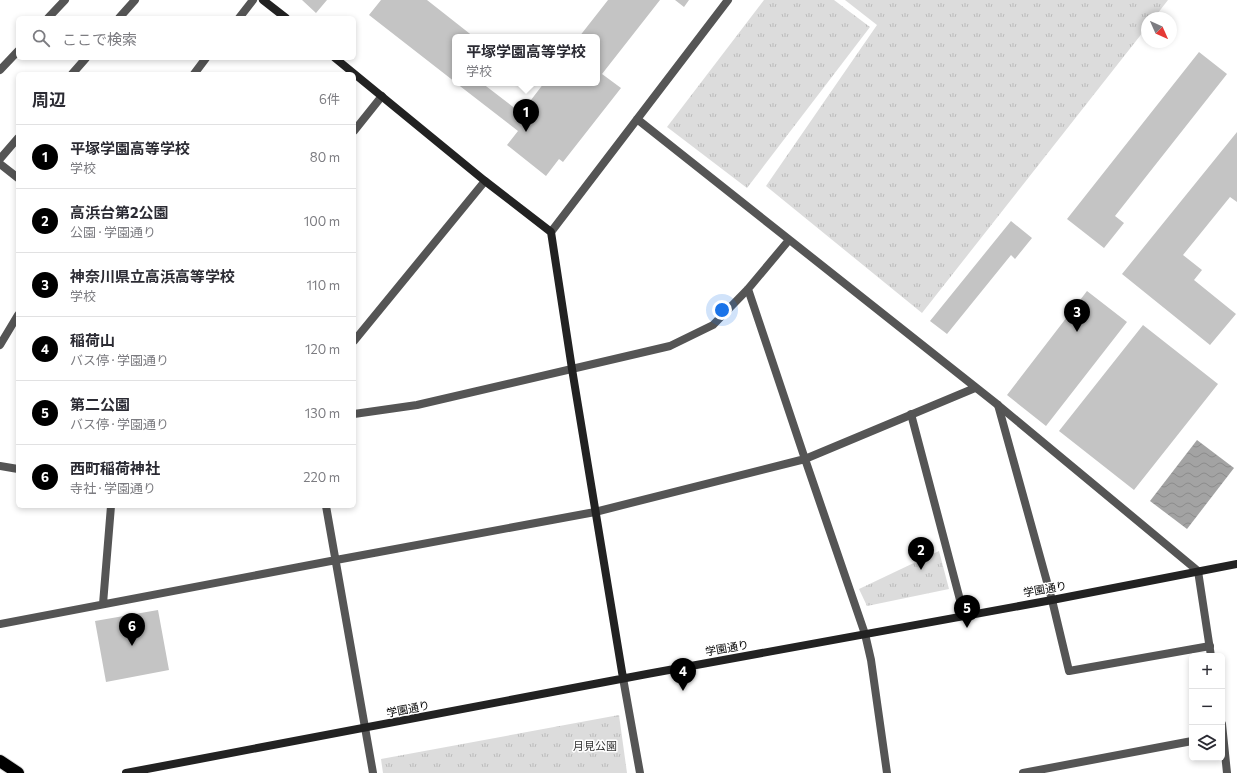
<!DOCTYPE html>
<html lang="ja">
<meta charset="utf-8">
<style>
body{margin:0;font-family:Commissioner,"Noto Sans JP",sans-serif;background:#f7f7f7;color:#2b2b33}
.controls{position:absolute;right:12px;bottom:12px;display:grid;overflow:hidden;border-radius:6px;box-shadow:0 2px 6px #0003}
.controls button{width:36px;height:36px;display:grid;place-items:center;padding:0;border:0;border-bottom:1px solid #e1e1e2;background:#fff;color:#2b2b33;font:20px sans-serif}
.compass{position:absolute;left:1141px;top:12px;width:36px;height:36px;border-radius:50%;background:#fff;box-shadow:0 2px 6px #0003;rotate:135deg}
.you{position:absolute;left:722px;top:310px;width:14px;height:14px;margin:-10px;border:3px solid #fff;border-radius:50%;background:#1a73e8;box-shadow:0 0 0 6px #1a73e833}
.badge{display:grid;place-items:center;width:26px;height:26px;border-radius:50%;background:#000;color:#fff;font-size:13px;font-weight:700}
.pin{position:absolute;translate:-50% -33px;filter:drop-shadow(0 1px 2px #0008)}
.pin::after{content:'';position:absolute;top:21px;width:14px;height:12px;background:inherit;clip-path:polygon(0 0,100% 0,50% 100%)}
.popup{position:absolute;left:452px;top:34px;width:148px;height:52px;box-sizing:border-box;display:grid;place-content:center;border-radius:6px;background:#fff;filter:drop-shadow(0 1px 3px #0005);font-size:13px;white-space:nowrap;color:#7c7c81}
.popup b{font-size:15px;color:#2b2b33}
.popup::after{content:'';position:absolute;left:50%;top:100%;margin-left:-8px;border:8px solid transparent;border-top-color:#fff}
.list{margin:0;padding:0;list-style:none}
h2{display:flex;justify-content:space-between;align-items:center;height:52px;margin:0;padding:0 16px;font-size:17px}
h2 small{font-size:13px;font-weight:400;color:#7c7c81}
.list li{display:grid;grid-template-columns:26px 1fr auto;gap:12px;align-items:center;box-sizing:border-box;height:64px;padding:0 16px;border-top:1px solid #e1e1e2}
.list b{display:block;font-size:15px;white-space:nowrap}
.list p{margin:0;font-size:13px;white-space:nowrap;color:#7c7c81}
.list em{font-size:13px;font-style:normal;color:#7c7c81}
.icon{flex:none;width:22px;height:22px;fill:none;stroke:currentColor;stroke-width:2;stroke-linecap:round;stroke-linejoin:round}
.map{position:relative;flex:none;width:1237px;height:773px;overflow:hidden}
.search{position:absolute;background:#fff;box-shadow:0 2px 6px #0003;left:16px;top:16px;width:340px;height:44px;display:flex;align-items:center;gap:10px;box-sizing:border-box;padding:0 14px;border-radius:6px;color:#7c7c81;font-size:15px}
.panel{position:absolute;background:#fff;box-shadow:0 2px 6px #0003;left:16px;top:72px;width:340px;height:436px;border-radius:6px}
.map>svg:first-child{display:block}
.park{fill:url(#park-tufts)}
.water{fill:url(#water-waves)}
.building{fill:#c4c4c4}
.lines{fill:none;stroke-linecap:round;stroke-linejoin:round}
.highway-casing{stroke:#dbdbdb;stroke-width:14}
.lane{stroke:#555;stroke-width:8}
.street{stroke:#555;stroke-width:8}
.secondary{stroke:#222;stroke-width:8}
.highway{stroke:#000;stroke-width:12}
.labels{text-anchor:middle;stroke-width:3;stroke-linejoin:round;paint-order:stroke}
.street-label{font-size:11px;fill:#000;stroke:#fff}
.park-label{font-size:11px;fill:#333;stroke:#fff}
</style>
<div class="map">
<svg width="1237" height="773" viewBox="0 0 1237 773">
<defs>
<pattern id="park-tufts" width="24" height="20" patternUnits="userSpaceOnUse"><rect width="24" height="20" fill="#dcdcdc"/><path d="M3 7l-1-3M5 7V3M7 7l1-3M15 17l-1-3M17 17v-4M19 17l1-3" fill="none" stroke="#bbb"/></pattern>
<pattern id="water-waves" width="16" height="10" patternUnits="userSpaceOnUse"><rect width="16" height="10" fill="#a3a3a3"/><path d="M0 5q4-4 8 0t8 0" fill="none" stroke="#8b8b8b"/></pattern>
</defs>
<rect width="100%" height="100%" fill="#fff"/>
<path class="park" d="M 764,0 L 834,0 L 870,27 L 747,188 L 667,127 Z
M 845,0 L 1168,0 L 1154,18 L 1147,18 L 1147,27 L 922,313 L 766,186 L 877,25 Z
M 939,551 L 949,589 L 867,606 L 859,589 Z
M 619,715 L 627,773 L 383,773 L 381,759 Z"/>
<path class="water" d="M 1197,440 L 1234,468 L 1187,529 L 1150,501 Z"/>
<path class="building" d="M 302,0 L 327,0 L 316,13 Z
M 381,0 L 427,0 L 474,37 L 455,37 L 455,82 L 369,15 Z
M 608,0 L 660,0 L 602,74 L 621,88 L 563,162 L 559,159 L 546,176 L 507,145 L 518,131 L 456,83 L 482,83 L 521,113 L 544,83 L 597,83 L 597,37 L 579,37 Z
M 675,0 L 689,0 L 684,7 Z
M 1199,52 L 1227,74 L 1115,216 L 1124,223 L 1104,248 L 1067,219 Z
M 1237,132 L 1237,202 L 1230,197 L 1183,255 L 1202,270 L 1194,280 L 1236,314 L 1210,345 L 1122,274 Z
M 1011,221 L 1032,238 L 1015,259 L 1011,255 L 947,334 L 930,321 Z
M 1087,291 L 1127,322 L 1046,426 L 1007,395 Z
M 1143,325 L 1218,384 L 1134,490 L 1059,431 Z
M 158,610 L 169,670 L 106,682 L 95,621 Z"/>
<g class="lines">
<defs>
<path id="highway" d="M 0,761 L 18,773"/>
</defs>
<use href="#highway" class="highway-casing"/>
<path class="lane" d="M 119,18 L 135,0
M 72,74 L 86,58
M 0,159 L 18,138
M 998,405 L 1052,600 L 1069,671 L 1210,646
M 911,414 L 964,615"/>
<path class="street" d="M 48,18 L 65,0
M 239,18 L 253,0
M 0,70 L 18,51
M 194,74 L 206,58
M 637,119 L 998,405 L 1198,571 L 1211,656
M 354,131 L 382,96
M 0,164 L 18,178
M 551,232 L 728,0
M 748,289 L 805,459 L 865,634 L 871,660 L 887,773
M 354,341 L 485,181
M 0,345 L 18,315
M 354,414 L 417,405 L 670,346 L 713,325 L 748,289 L 789,240
M 0,466 L 18,469
M 326,506 L 373,773
M 103,604 L 111,506
M 0,624 L 336,560 L 595,512 L 805,459 L 975,388
M 623,678 L 640,773
M 1222,724 L 1227,773
M 1023,773 L 1192,741"/>
<path class="secondary" d="M 263,0 L 286,18
M 335,58 L 485,181 L 551,232 L 572,369 L 623,678
M 126,773 L 647,674 L 1052,600 L 1237,564"/>
<use href="#highway" class="highway"/>
</g>
<g class="labels">
<g class="street-label">
<text transform="translate(1045 589) rotate(-10)" y="4">学園通り</text>
<text transform="translate(727 648) rotate(-10)" y="4">学園通り</text>
<text transform="translate(408 709) rotate(-11)" y="4">学園通り</text>
</g>
<g class="park-label">
<text x="595" y="750">月見公園</text>
</g>
</g>
</svg>
<div class="controls">
<button>+</button>
<button>−</button>
<button><svg class="icon" aria-label="layers" viewBox="0 0 24 24"><path d="M12 4l9 5-9 5-9-5zM3 14l9 5 9-5"/></svg></button>
</div>
<svg class="compass" viewBox="-18 -18 36 36"><path d="M0-13l5 13h-10z" fill="#e53935"/><path d="M0 13l5-13h-10z" fill="#7c7c81"/></svg>
<div class="you"></div>
<div class="pin badge" style="left:526px;top:132px">1</div>
<div class="popup"><b>平塚学園高等学校</b>学校</div>
<div class="pin badge" style="left:921px;top:570px">2</div>
<div class="pin badge" style="left:1077px;top:332px">3</div>
<div class="pin badge" style="left:683px;top:691px">4</div>
<div class="pin badge" style="left:967px;top:628px">5</div>
<div class="pin badge" style="left:132px;top:646px">6</div>
<div class="search"><svg class="icon" aria-label="search" viewBox="0 0 24 24"><circle cx="10" cy="10" r="6"/><path d="M15 15l6 6"/></svg>ここで検索</div>
<section class="panel">
<h2>周辺<small>6件</small></h2>
<ul class="list">
<li><span class="badge">1</span><div><b>平塚学園高等学校</b><p>学校</p></div><em>80 m</em></li>
<li><span class="badge">2</span><div><b>高浜台第2公園</b><p>公園 · 学園通り</p></div><em>100 m</em></li>
<li><span class="badge">3</span><div><b>神奈川県立高浜高等学校</b><p>学校</p></div><em>110 m</em></li>
<li><span class="badge">4</span><div><b>稲荷山</b><p>バス停 · 学園通り</p></div><em>120 m</em></li>
<li><span class="badge">5</span><div><b>第二公園</b><p>バス停 · 学園通り</p></div><em>130 m</em></li>
<li><span class="badge">6</span><div><b>西町稲荷神社</b><p>寺社 · 学園通り</p></div><em>220 m</em></li>
</ul>
</section>
</div>
